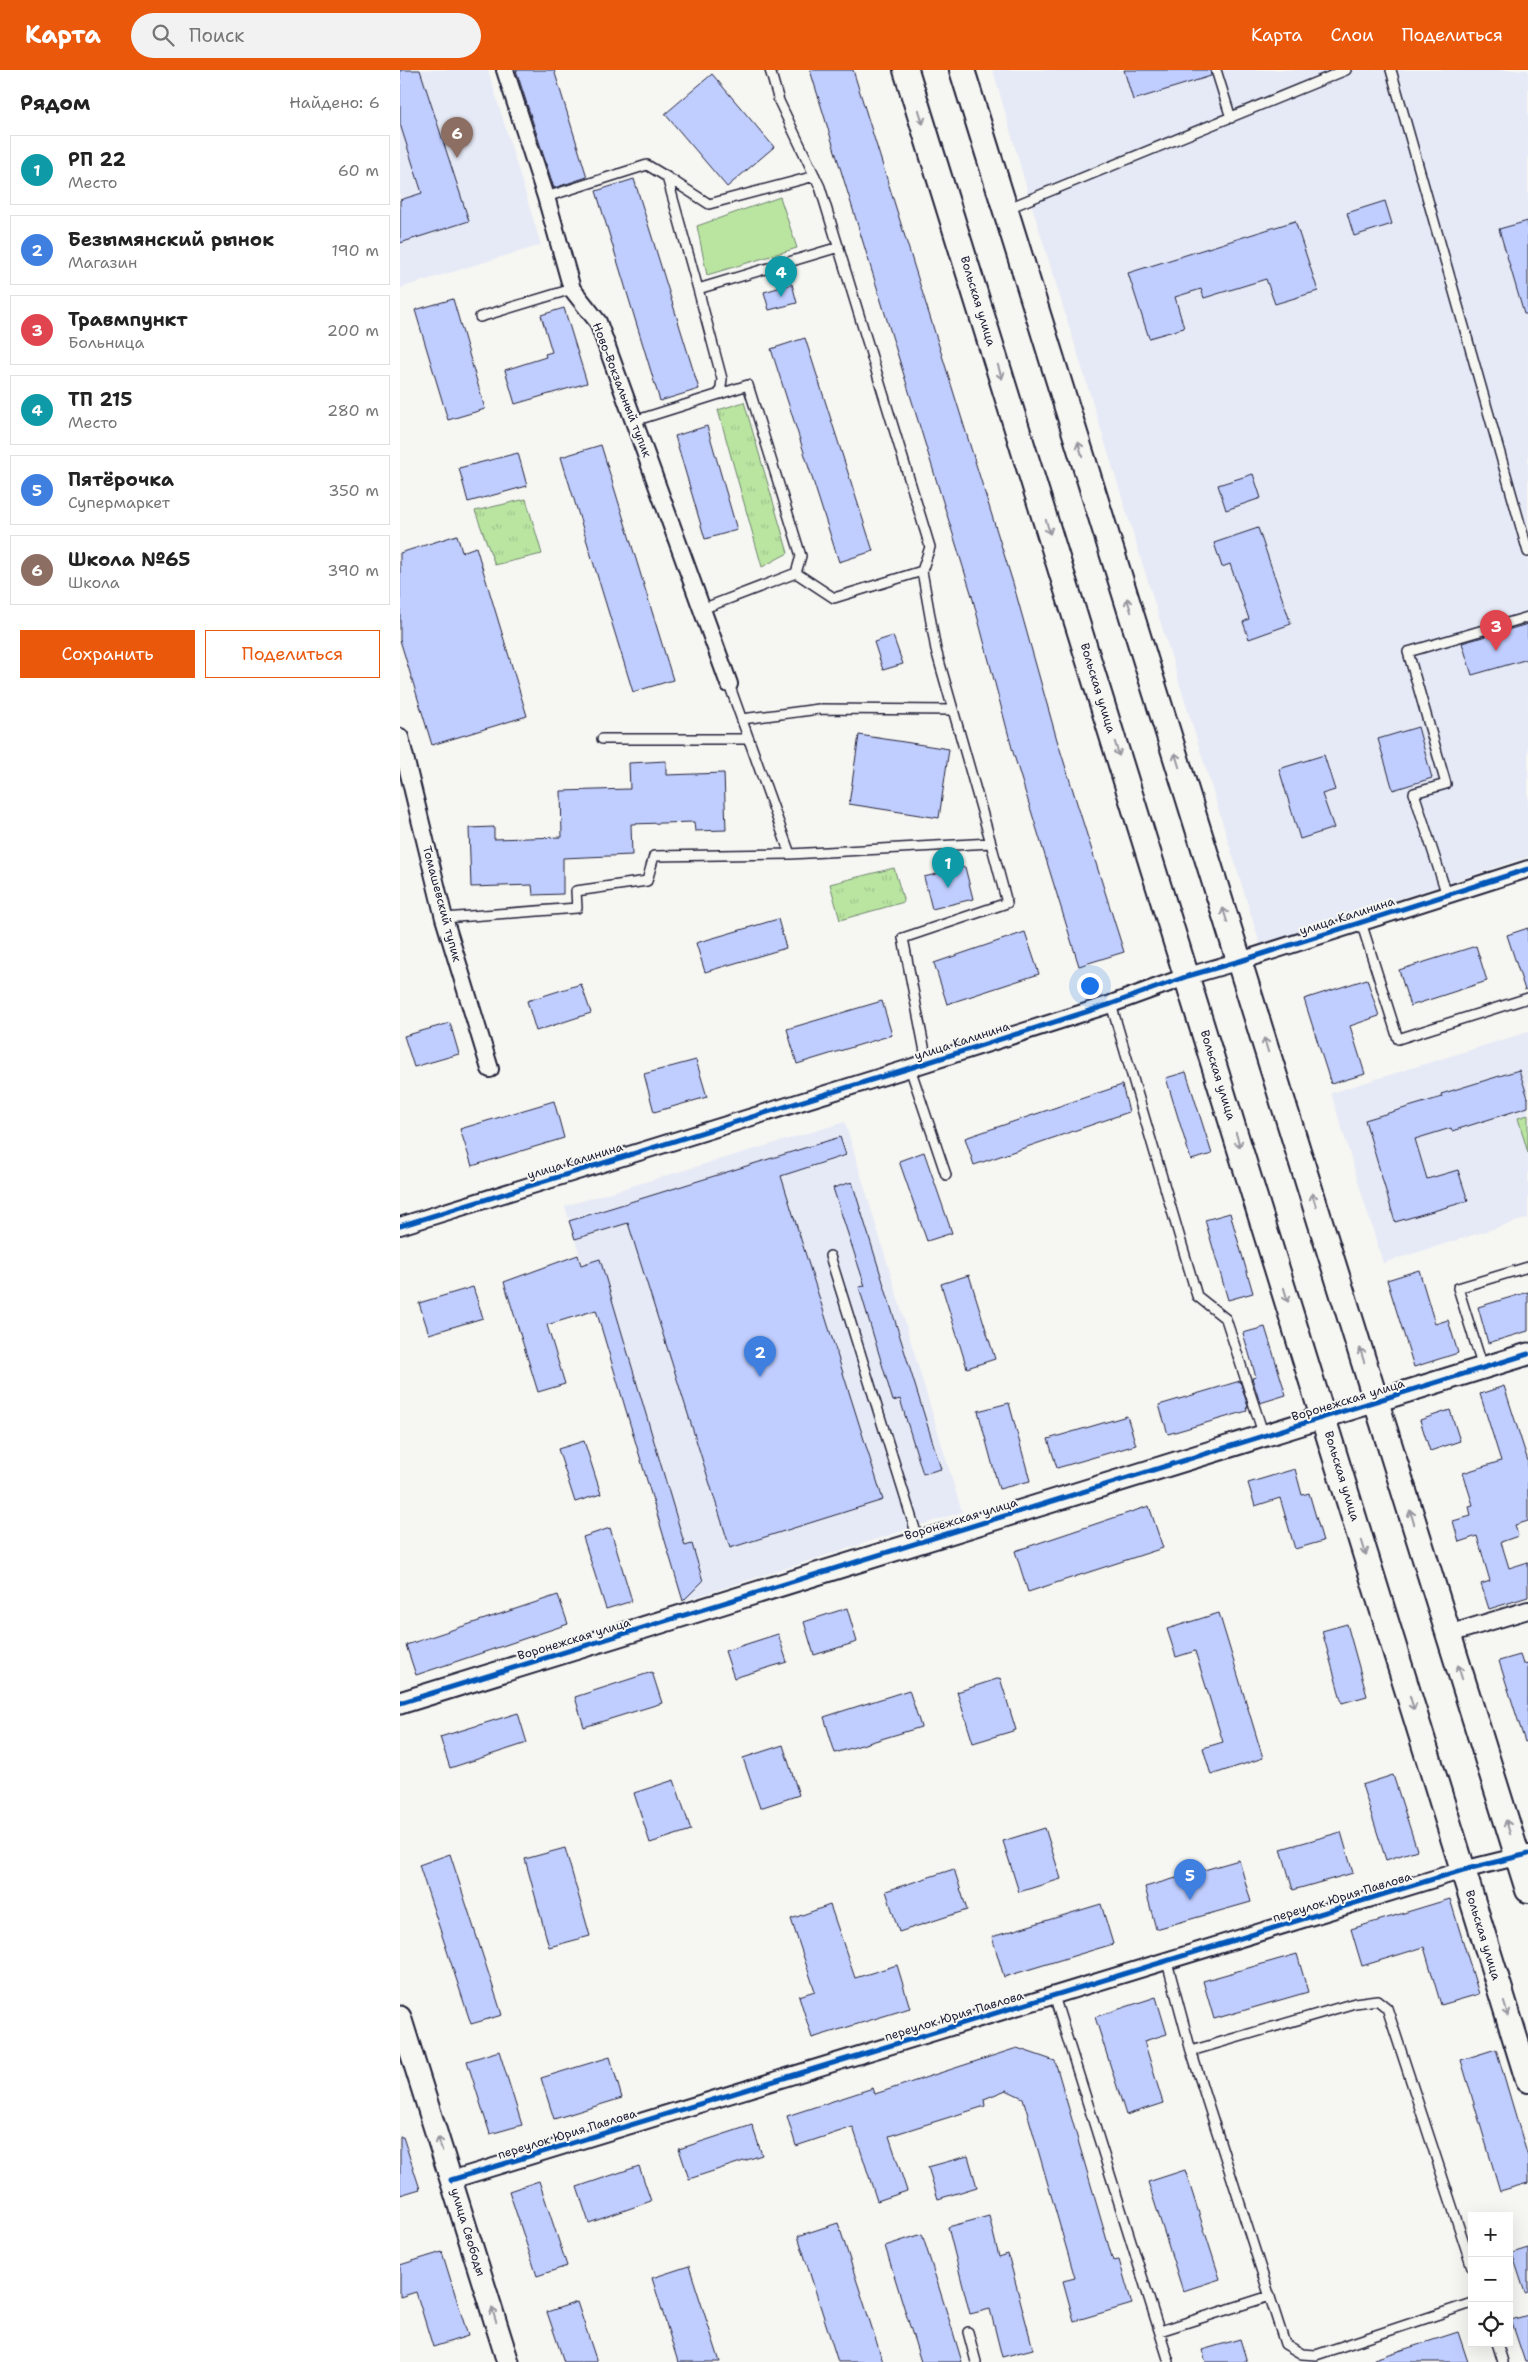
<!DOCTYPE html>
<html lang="ru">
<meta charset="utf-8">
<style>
body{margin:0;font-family:"Shantell Sans",sans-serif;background:#f2f2f2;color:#222}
.controls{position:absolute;right:15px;bottom:15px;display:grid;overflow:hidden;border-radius:0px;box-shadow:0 5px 20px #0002}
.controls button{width:45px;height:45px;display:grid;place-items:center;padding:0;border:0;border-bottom:1px solid #e0e0e0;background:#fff;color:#222;font:25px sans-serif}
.you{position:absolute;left:689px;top:915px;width:18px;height:18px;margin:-12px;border:4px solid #fff;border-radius:50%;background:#1a73e8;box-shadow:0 0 0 8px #1a73e833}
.badge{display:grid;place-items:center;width:32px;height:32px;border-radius:50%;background:#ea580c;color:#fff;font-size:16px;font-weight:700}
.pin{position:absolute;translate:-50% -41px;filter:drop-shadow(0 1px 2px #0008)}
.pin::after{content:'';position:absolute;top:26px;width:18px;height:15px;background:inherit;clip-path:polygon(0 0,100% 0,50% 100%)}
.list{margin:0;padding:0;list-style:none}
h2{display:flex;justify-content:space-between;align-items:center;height:65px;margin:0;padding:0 20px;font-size:21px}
h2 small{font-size:16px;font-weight:400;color:#767676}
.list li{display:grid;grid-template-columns:32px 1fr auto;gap:15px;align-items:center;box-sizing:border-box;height:70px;margin:0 10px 10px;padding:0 10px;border:1px solid #e0e0e0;border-radius:0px}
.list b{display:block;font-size:19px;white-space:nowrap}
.list p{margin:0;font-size:16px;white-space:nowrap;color:#767676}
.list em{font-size:16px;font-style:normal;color:#767676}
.actions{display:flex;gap:10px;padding:15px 20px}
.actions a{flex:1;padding:11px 0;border:1px solid #ea580c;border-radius:0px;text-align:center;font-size:18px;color:#ea580c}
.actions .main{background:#ea580c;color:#fff}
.icon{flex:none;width:28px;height:28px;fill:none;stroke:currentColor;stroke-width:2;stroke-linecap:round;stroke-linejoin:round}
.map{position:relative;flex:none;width:1128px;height:2292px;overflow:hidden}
header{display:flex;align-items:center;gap:30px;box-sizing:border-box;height:70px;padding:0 25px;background:#ea580c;color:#fff}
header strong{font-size:24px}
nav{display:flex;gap:28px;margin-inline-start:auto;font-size:18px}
.search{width:350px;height:45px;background:#f2f2f2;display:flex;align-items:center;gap:12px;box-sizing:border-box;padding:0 18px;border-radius:28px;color:#767676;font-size:19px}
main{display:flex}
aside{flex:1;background:#fff}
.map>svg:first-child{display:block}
.built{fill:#e6eaf6}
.grass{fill:#bae5a1;stroke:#6e846e}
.park{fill:url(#park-tufts);stroke:#6e846e}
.building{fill:#c0ceff;stroke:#22223b}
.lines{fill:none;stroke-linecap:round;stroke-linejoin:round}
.service-casing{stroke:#22223b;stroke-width:12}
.minor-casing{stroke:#22223b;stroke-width:20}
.tertiary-casing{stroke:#22223b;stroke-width:25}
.secondary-casing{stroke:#22223b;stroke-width:28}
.service{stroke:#f6f6f2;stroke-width:9}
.minor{stroke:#f6f6f2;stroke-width:16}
.tertiary{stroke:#f6f6f2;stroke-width:21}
.secondary{stroke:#f6f6f2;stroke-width:24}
.cycleway-casing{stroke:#f6f6f2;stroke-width:8}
.cycleway{stroke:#0057b8;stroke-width:5}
.oneway{stroke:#9797a0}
.labels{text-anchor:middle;stroke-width:4;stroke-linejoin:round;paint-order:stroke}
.street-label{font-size:12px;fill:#22223b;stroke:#f6f6f2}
</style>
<header>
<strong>Карта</strong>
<div class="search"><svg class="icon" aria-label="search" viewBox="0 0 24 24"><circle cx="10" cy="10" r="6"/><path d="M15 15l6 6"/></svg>Поиск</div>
<nav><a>Карта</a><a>Слои</a><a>Поделиться</a></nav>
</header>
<main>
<aside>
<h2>Рядом<small>Найдено: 6</small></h2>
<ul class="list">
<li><span class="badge" style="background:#0f9aa8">1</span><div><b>РП 22</b><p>Место</p></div><em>60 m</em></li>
<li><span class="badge" style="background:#3f7fe0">2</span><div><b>Безымянский рынок</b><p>Магазин</p></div><em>190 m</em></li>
<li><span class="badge" style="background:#e0444e">3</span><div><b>Травмпункт</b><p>Больница</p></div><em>200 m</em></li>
<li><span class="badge" style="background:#0f9aa8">4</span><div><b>ТП 215</b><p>Место</p></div><em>280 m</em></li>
<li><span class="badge" style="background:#3f7fe0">5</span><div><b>Пятёрочка</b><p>Супермаркет</p></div><em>350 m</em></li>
<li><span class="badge" style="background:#8d6e63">6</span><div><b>Школа №65</b><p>Школа</p></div><em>390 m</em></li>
</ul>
<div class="actions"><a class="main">Сохранить</a><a>Поделиться</a></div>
</aside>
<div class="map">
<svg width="1128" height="2292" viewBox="0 0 1128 2292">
<defs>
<pattern id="park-tufts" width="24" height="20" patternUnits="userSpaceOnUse" patternTransform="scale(1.25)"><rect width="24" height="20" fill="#bae5a1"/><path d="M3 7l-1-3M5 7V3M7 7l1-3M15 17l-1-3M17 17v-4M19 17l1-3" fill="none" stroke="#a0c48c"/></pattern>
</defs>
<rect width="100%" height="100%" fill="#f6f6f2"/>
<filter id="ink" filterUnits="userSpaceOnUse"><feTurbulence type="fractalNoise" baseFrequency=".02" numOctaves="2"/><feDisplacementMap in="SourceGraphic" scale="10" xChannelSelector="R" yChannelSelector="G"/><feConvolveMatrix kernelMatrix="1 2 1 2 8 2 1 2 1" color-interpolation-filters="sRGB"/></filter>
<g filter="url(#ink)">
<path class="built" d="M 0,0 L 88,0 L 141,175 L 0,218 Z
M 593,0 L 1128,0 L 1128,787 L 860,874 L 630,130 Z
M 1128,962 L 1128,1148 L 983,1193 L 931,1023 Z
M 445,1052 L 562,1442 L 283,1531 L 165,1136 Z"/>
<path class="grass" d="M 380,127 L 397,178 L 307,205 L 297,156 Z
M 1128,1045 L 1128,1083 L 1118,1048 Z"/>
<path class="park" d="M 344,332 L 388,483 L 362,497 L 318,340 Z
M 126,429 L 142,484 L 95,495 L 75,441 Z
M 494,798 L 504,832 L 440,850 L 430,814 Z"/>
<path class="building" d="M 0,0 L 20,0 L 69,151 L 0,173 L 0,130 L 22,123 L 0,54 Z
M 116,0 L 154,0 L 187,107 L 154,118 Z
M 410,0 L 453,0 L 613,513 L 657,670 L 724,882 L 679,896 L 613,682 L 572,526 Z
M 724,0 L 810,0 L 811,6 L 733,30 Z
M 312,4 L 374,77 L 327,117 L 265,44 Z
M 234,109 L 299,319 L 260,331 L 196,121 Z
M 985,131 L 992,154 L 954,166 L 947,143 Z
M 895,151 L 918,221 L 875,234 L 866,209 L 804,228 L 801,219 L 775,227 L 784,258 L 749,268 L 728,203 Z
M 1128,151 L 1128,244 L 1124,244 L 1099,159 Z
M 392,214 L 397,233 L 369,240 L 364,222 Z
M 53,229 L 85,339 L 48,350 L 15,240 Z
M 164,238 L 187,313 L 115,334 L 105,300 L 146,287 L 145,284 L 152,282 L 141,245 Z
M 405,268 L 473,481 L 439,492 L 371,279 Z
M 307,356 L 337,460 L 305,469 L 275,366 Z
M 201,375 L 273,610 L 233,622 L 161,387 Z
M 118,383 L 127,416 L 68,432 L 59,398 Z
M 853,404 L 861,428 L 826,440 L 818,415 Z
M 858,458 L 891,554 L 849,569 L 843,552 L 849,549 L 830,494 L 822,497 L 814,473 Z
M 57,465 L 62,482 L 76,477 L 127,646 L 32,675 L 0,570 L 0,483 Z
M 1128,554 L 1128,589 L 1072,605 L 1062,573 Z
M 493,566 L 503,594 L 483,600 L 474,572 Z
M 1018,657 L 1032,708 L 993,720 L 978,669 Z
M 459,665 L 549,679 L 539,748 L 449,734 Z
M 924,685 L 935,720 L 922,724 L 934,758 L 900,769 L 879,699 Z
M 266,691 L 266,705 L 324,703 L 326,760 L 295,761 L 294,752 L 231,754 L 232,785 L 163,788 L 163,824 L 133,825 L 132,815 L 71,817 L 69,758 L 94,757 L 94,769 L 162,767 L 161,721 L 230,719 L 229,693 Z
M 565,797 L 573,829 L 532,839 L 524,807 Z
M 378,849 L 386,878 L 305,902 L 296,873 Z
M 1128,858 L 1128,919 L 1125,920 L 1107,865 Z
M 625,862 L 639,904 L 547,934 L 534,893 Z
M 1076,876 L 1087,911 L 1010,936 L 999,900 Z
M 967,909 L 979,946 L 950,956 L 965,1004 L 931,1014 L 904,929 Z
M 181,914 L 191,943 L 136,961 L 127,931 Z
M 482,931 L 492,965 L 397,994 L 387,959 Z
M 50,953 L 59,984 L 14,997 L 4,966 Z
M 296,990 L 307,1027 L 254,1042 L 244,1004 Z
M 1119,1000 L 1128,1028 L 1128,1037 L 1052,1061 L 1051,1058 L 1015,1069 L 1027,1109 L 1058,1100 L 1068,1131 L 995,1152 L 965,1050 L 1042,1027 L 1041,1024 Z
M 786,1002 L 812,1084 L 791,1090 L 766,1008 Z
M 722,1015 L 729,1042 L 574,1095 L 565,1068 Z
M 154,1031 L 164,1068 L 72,1096 L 60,1059 Z
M 440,1067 L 446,1085 L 381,1106 L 483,1430 L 330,1478 L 228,1153 L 175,1169 L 169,1151 Z
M 524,1082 L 552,1163 L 527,1171 L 499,1091 Z
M 452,1112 L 541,1399 L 523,1404 L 500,1329 L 493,1331 L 459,1217 L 465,1216 L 433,1118 Z
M 830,1143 L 853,1223 L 828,1230 L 805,1150 Z
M 178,1185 L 181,1195 L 200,1189 L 285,1476 L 292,1474 L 303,1511 L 283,1531 L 196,1240 L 147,1255 L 165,1314 L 138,1322 L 104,1212 Z
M 1019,1200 L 1035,1254 L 1048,1250 L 1058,1283 L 1014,1297 L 987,1210 Z
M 569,1205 L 595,1289 L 567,1298 L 541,1214 Z
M 73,1217 L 83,1248 L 29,1264 L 19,1233 Z
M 1128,1222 L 1128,1261 L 1088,1273 L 1078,1237 Z
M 865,1257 L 886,1325 L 860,1333 L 852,1308 L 856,1307 L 843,1263 Z
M 840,1311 L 848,1337 L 846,1338 L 847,1341 L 768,1364 L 759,1335 Z
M 1104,1316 L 1128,1391 L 1128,1451 L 1115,1455 L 1118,1466 L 1101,1472 L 1109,1498 L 1128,1492 L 1128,1527 L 1089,1539 L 1081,1514 L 1090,1511 L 1077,1466 L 1059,1472 L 1053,1451 L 1071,1446 L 1069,1436 L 1073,1435 L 1063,1403 L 1101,1391 L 1080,1324 Z
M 609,1333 L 630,1411 L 599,1419 L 578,1341 Z
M 1050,1340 L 1060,1371 L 1030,1381 L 1020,1350 Z
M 727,1346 L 736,1375 L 657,1398 L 648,1369 Z
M 184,1371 L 201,1424 L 175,1432 L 158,1379 Z
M 895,1399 L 902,1425 L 909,1423 L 923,1471 L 895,1479 L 880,1428 L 855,1436 L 848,1413 Z
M 749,1436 L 763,1478 L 628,1522 L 615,1481 Z
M 210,1458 L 232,1531 L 206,1539 L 183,1467 Z
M 158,1525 L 168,1554 L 16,1605 L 6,1575 Z
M 447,1538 L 457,1572 L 414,1585 L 404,1552 Z
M 819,1543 L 863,1688 L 811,1705 L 803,1678 L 823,1672 L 795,1581 L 776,1587 L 767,1559 Z
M 947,1554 L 967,1626 L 942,1633 L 922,1561 Z
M 378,1564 L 387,1592 L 334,1608 L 325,1581 Z
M 1120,1585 L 1123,1594 L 1128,1593 L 1128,1671 L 1125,1672 L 1099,1591 Z
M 252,1602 L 262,1633 L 184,1657 L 175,1627 Z
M 600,1608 L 616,1660 L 573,1673 L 557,1622 Z
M 509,1620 L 521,1657 L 435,1683 L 424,1647 Z
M 118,1643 L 127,1673 L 50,1698 L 40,1667 Z
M 383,1675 L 399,1725 L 360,1738 L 343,1688 Z
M 993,1705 L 1017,1780 L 986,1790 L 962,1715 Z
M 274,1710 L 291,1760 L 250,1773 L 234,1723 Z
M 645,1758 L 661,1809 L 619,1822 L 603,1771 Z
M 941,1762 L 953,1803 L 893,1820 L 881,1779 Z
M 165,1778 L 190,1866 L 149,1877 L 125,1789 Z
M 50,1784 L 102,1945 L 71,1954 L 19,1795 Z
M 839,1790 L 851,1832 L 756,1859 L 745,1817 Z
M 554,1799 L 567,1840 L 499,1862 L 486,1821 Z
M 1050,1829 L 1079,1924 L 1041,1935 L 1024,1877 L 962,1896 L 951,1859 Z
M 701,1834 L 713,1874 L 604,1907 L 592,1867 Z
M 430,1835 L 455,1908 L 497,1895 L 510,1938 L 412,1968 L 399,1926 L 415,1921 L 391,1849 Z
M 897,1884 L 908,1922 L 814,1949 L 803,1911 Z
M 756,1927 L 767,1964 L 744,1971 L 763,2033 L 726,2045 L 695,1947 Z
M 617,1978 L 655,1991 L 713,2191 L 719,2190 L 732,2234 L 674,2251 L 663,2211 L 675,2208 L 623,2028 L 606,2020 L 584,2029 L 585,2036 L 489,2066 L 507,2121 L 477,2131 L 453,2057 L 396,2076 L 387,2046 L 473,2018 L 475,2024 Z
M 1096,1979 L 1128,2087 L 1128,2113 L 1100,2121 L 1061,1990 Z
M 99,1981 L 122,2055 L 90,2064 L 67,1991 Z
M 210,1987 L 222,2028 L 154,2049 L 141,2008 Z
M 352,2055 L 362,2085 L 289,2109 L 279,2079 Z
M 0,2067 L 3,2067 L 20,2119 L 0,2125 Z
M 568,2086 L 577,2117 L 538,2129 L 528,2097 Z
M 239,2096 L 251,2131 L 189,2153 L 177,2117 Z
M 785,2100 L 820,2209 L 783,2221 L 748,2112 Z
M 139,2111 L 167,2196 L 137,2206 L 109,2121 Z
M 589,2146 L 599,2187 L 608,2184 L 633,2279 L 602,2287 L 590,2239 L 570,2244 L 548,2157 Z
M 438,2153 L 483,2292 L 438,2292 L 398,2166 Z
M 522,2164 L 553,2262 L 562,2292 L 521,2292 L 485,2176 Z
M 1128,2178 L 1128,2222 L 1125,2223 L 1112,2183 Z
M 42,2182 L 68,2266 L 33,2277 L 16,2222 L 0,2227 L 0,2195 Z
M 289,2196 L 320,2292 L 278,2292 L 252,2208 Z
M 177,2232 L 197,2292 L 164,2292 L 147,2242 Z
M 1128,2245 L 1128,2292 L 1125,2292 L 1111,2250 Z
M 1058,2262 L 1068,2292 L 974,2292 L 974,2289 Z
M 840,2269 L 847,2292 L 806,2292 L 802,2280 Z"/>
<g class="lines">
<defs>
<path id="service" d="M 370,0 L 379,31 L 420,117 L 530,477 L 522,501 L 536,580 L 591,773
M 816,0 L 831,48
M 991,0 L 1128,482
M 267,107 L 309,134 L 415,106
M 146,127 L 247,95 L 267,107 L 298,219
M 606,139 L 946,0
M 80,247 L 172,219
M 320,324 L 322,309 L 298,219 L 439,177
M 234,351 L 348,315 L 401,486 L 396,503
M 302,539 L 396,503 L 434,528 L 522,501
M 329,614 L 390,784 L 591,773 L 607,833 L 503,868 L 527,992
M 342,649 L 419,639 L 553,640
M 202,669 L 349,669
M 1047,825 L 1014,723 L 1046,714 L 1008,582 L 1128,547
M 44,848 L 177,838 L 176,821 L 247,811 L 254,786 L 390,784
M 961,852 L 998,969 L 1128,928
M 711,934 L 797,1226 L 826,1249 L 864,1366
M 510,998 L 546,1105
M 430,1186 L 519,1472
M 1083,1298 L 1058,1218 L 1128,1197
M 767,1892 L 791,1981 L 885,2274 L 902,2284 L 916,2285 L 1072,2233
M 654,1926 L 769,2292
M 791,1981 L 955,1933 L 977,1930 L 987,1938 L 1072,2197
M 760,2261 L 870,2226
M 568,2262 L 576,2292
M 1097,2273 L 1103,2292"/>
<path id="minor" d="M 105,0 L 146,127 L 172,219 L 198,252 L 329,614
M 0,667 L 44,848 L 90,999
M 0,1156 L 510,998 L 711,934 L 788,906 L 840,891 L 1128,799
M 1049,1564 L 1128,1540
M 51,2110 L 1063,1800 L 1128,1784"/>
<path id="tertiary" d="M 0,1633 L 1128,1284
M 0,1947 L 108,2292"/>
<path id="secondary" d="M 506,0 L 1128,2010
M 562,0 L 1128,1820"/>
</defs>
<use href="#service" class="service-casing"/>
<use href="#minor" class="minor-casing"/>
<use href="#tertiary" class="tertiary-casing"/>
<use href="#secondary" class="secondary-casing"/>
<use href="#service" class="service"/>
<use href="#minor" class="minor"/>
<use href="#tertiary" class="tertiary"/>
<use href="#secondary" class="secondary"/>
<defs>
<path id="cycleway" d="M 0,1156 L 510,998 L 711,934 L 788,906 L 840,891 L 1128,799
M 0,1633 L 1128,1284
M 51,2110 L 1063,1800 L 1128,1784"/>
</defs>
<use href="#cycleway" class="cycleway-casing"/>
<use href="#cycleway" class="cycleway"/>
</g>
<defs><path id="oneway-shaft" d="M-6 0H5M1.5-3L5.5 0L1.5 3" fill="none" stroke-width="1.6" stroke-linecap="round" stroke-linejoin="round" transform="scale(1.25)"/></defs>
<g class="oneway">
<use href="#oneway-shaft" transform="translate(521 47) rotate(73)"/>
<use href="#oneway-shaft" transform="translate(600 302) rotate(73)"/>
<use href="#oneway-shaft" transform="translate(680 379) rotate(-107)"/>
<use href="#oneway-shaft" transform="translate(648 457) rotate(73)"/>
<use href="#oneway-shaft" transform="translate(729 535) rotate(-107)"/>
<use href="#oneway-shaft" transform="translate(717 679) rotate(73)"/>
<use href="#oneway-shaft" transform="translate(777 690) rotate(-107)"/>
<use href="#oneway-shaft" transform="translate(825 845) rotate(-107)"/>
<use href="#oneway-shaft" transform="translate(866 975) rotate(-107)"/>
<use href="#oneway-shaft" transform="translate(838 1070) rotate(73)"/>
<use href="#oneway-shaft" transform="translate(914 1130) rotate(-107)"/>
<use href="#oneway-shaft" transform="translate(886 1225) rotate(73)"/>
<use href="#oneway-shaft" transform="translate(962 1285) rotate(-107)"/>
<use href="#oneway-shaft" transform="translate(1012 1447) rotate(-107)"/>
<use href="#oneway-shaft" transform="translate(964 1478) rotate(73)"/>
<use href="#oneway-shaft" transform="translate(1060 1602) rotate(-107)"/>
<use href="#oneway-shaft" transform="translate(1012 1633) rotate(73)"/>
<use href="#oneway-shaft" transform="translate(1108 1757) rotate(-107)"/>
<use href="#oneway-shaft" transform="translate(1106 1939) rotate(73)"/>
<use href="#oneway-shaft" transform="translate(40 2074) rotate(-107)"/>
<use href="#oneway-shaft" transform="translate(94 2245) rotate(-107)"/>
</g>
</g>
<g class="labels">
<g class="street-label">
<text transform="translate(578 231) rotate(73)" y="4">Вольская улица</text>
<text transform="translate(222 320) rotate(69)" y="4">Ново-Вокзальный тупик</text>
<text transform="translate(698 618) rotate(73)" y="4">Вольская улица</text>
<text transform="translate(42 834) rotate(75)" y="4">Томашевский тупик</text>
<text transform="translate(947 846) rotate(-18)" y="4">улица Калинина</text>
<text transform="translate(562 971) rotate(-18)" y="4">улица Калинина</text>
<text transform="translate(818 1005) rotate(73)" y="4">Вольская улица</text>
<text transform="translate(175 1091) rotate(-17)" y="4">улица Калинина</text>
<text transform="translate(948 1330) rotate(-17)" y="4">Воронежская улица</text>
<text transform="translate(942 1406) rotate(73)" y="4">Вольская улица</text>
<text transform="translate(561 1449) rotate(-17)" y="4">Воронежская улица</text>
<text transform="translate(174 1569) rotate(-17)" y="4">Воронежская улица</text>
<text transform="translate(942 1827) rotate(-17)" y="4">переулок Юрия Павлова</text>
<text transform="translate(1083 1865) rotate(73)" y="4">Вольская улица</text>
<text transform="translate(554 1946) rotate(-17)" y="4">переулок Юрия Павлова</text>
<text transform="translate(167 2064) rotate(-17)" y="4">переулок Юрия Павлова</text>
<text transform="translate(68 2162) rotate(73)" y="4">улица Свободы</text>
</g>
</g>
</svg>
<div class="controls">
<button>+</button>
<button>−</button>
<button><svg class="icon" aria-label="locate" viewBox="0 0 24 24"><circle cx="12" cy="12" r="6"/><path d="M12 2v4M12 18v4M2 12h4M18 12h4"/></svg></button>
</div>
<div class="you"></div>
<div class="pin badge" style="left:548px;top:818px;background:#0f9aa8">1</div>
<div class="pin badge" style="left:360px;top:1307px;background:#3f7fe0">2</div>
<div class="pin badge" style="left:1096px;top:581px;background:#e0444e">3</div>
<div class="pin badge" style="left:381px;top:227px;background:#0f9aa8">4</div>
<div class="pin badge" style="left:790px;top:1830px;background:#3f7fe0">5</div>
<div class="pin badge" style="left:57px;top:88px;background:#8d6e63">6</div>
</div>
</main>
